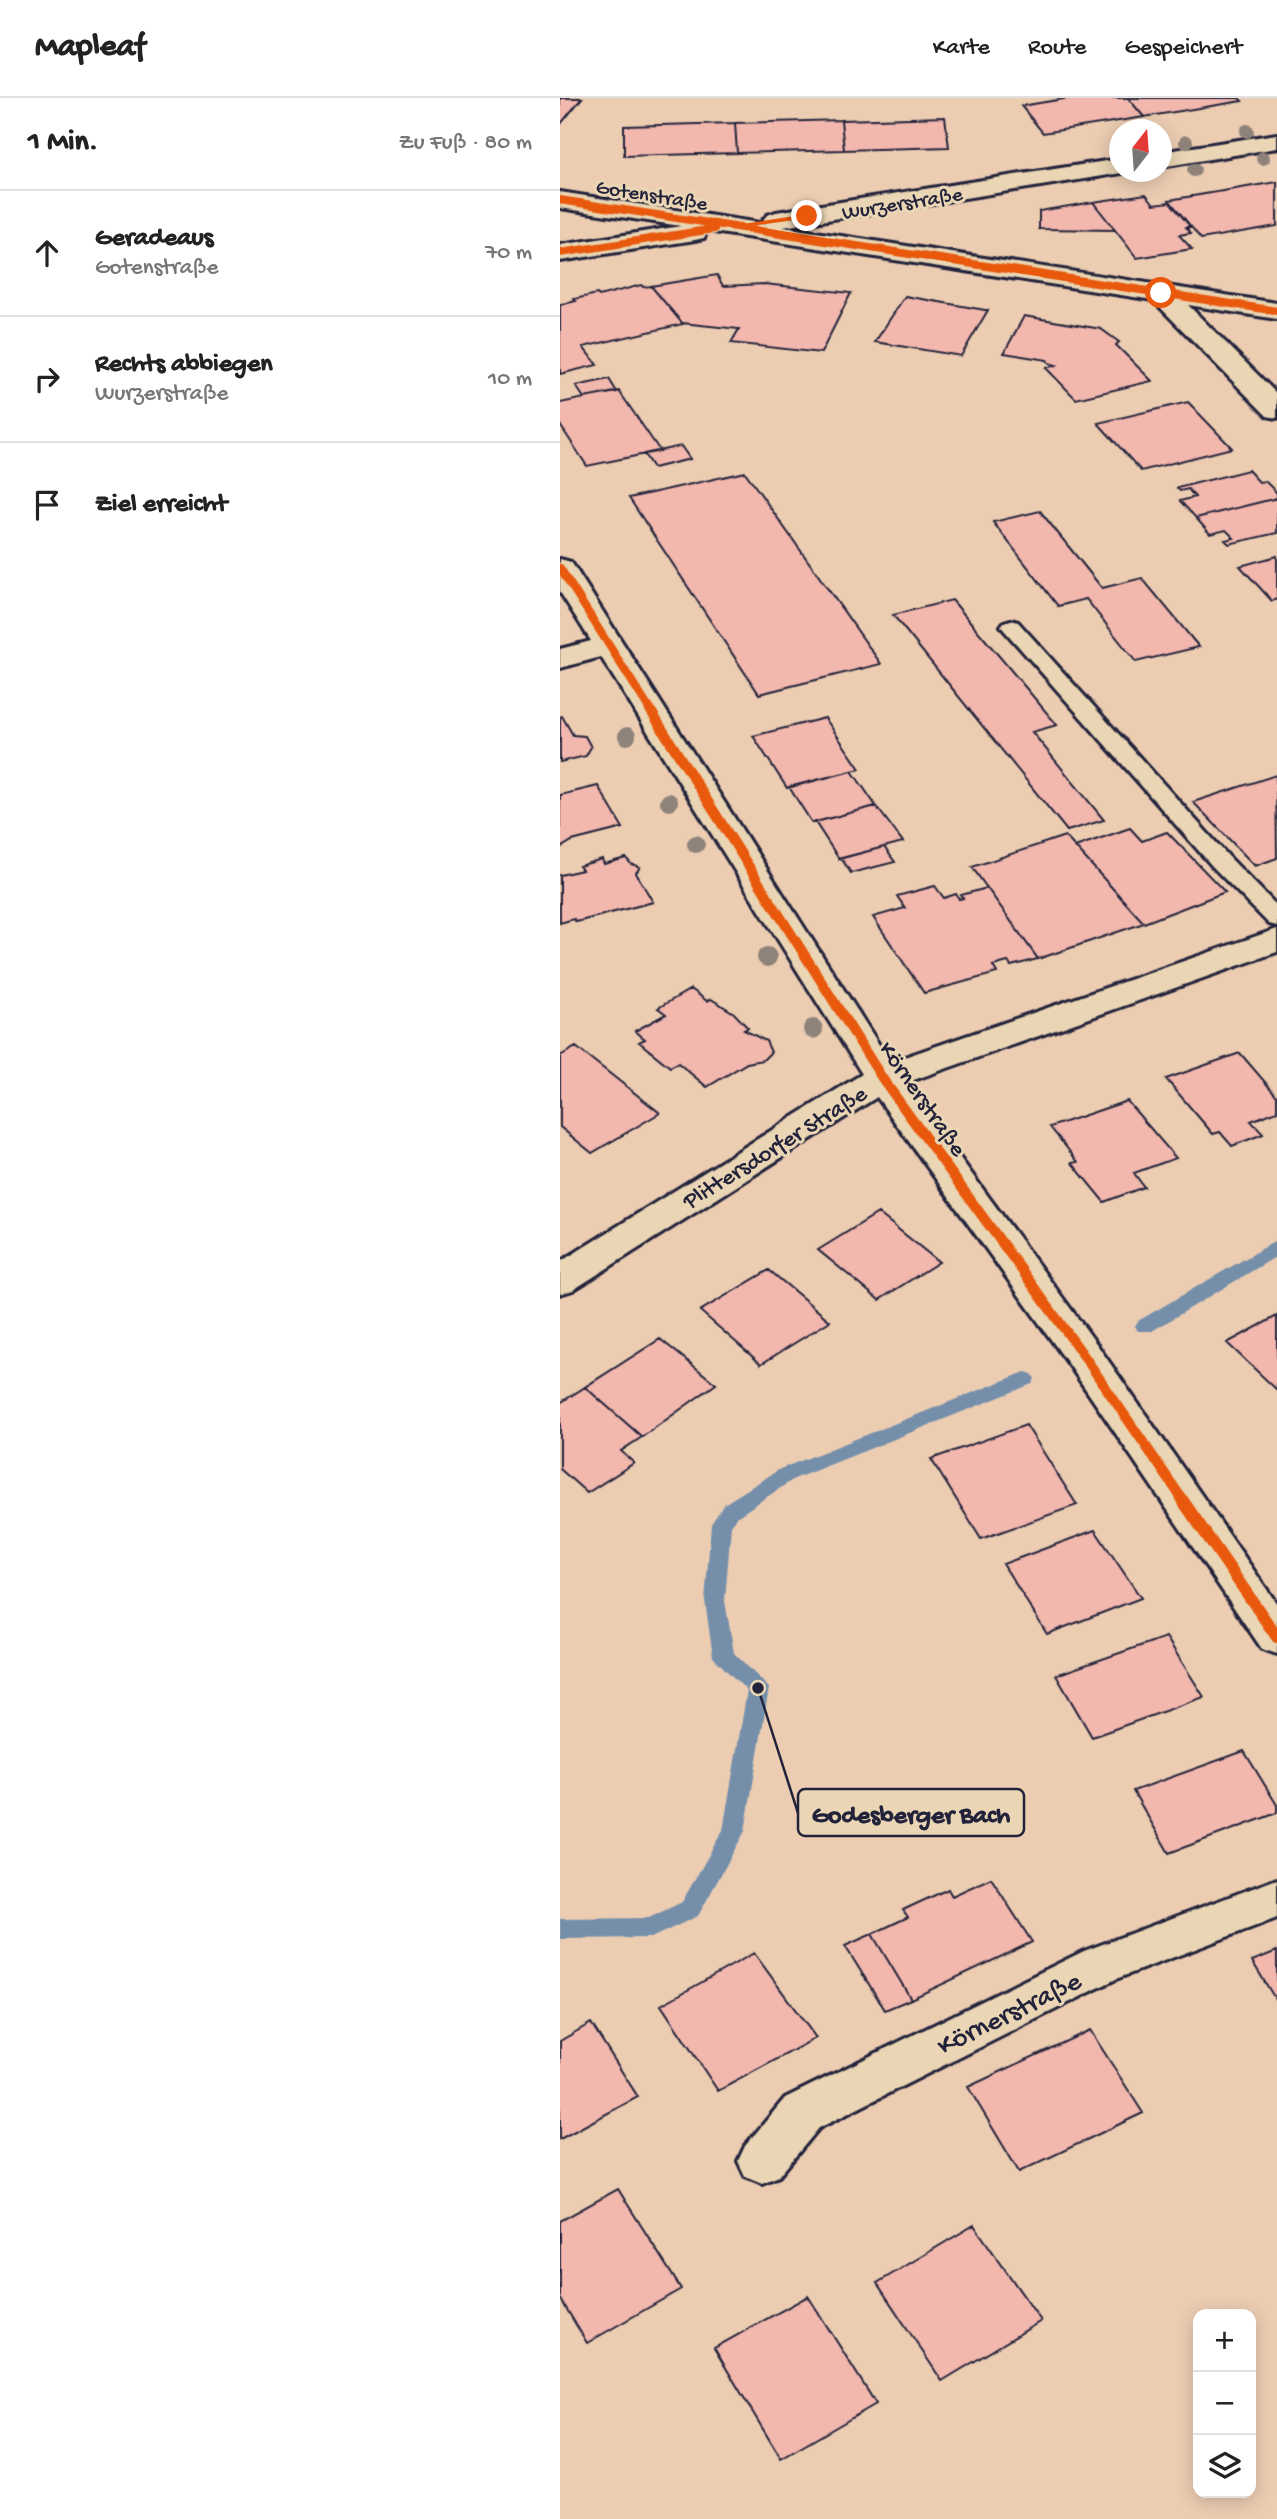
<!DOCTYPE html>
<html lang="de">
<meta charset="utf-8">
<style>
body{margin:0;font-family:"Gochi Hand",sans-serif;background:#f2f2f2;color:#222}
.controls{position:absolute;right:21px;bottom:21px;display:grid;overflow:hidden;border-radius:14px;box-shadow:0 4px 18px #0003}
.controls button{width:63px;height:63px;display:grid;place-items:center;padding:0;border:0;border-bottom:2px solid #e0e0e0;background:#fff;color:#222;font:35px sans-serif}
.compass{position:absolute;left:549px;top:21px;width:63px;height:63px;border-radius:50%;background:#fff;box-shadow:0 4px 18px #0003;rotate:17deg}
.stop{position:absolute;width:21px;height:21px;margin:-16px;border:5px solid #ea580c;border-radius:50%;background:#fff}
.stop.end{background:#ea580c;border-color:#fff;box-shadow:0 2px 7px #0008}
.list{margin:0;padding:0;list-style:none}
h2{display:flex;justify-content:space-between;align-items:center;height:91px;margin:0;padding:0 28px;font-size:30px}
h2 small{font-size:23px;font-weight:400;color:#767676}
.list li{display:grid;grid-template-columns:46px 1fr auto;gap:21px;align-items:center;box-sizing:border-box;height:126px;padding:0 28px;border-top:2px solid #e0e0e0}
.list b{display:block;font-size:26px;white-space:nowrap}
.list p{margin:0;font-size:23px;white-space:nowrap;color:#767676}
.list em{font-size:23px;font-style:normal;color:#767676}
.icon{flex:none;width:38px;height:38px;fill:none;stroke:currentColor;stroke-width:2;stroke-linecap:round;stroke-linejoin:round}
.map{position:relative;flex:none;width:717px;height:2421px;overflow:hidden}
header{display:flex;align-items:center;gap:42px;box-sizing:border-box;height:98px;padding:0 35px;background:#fff;border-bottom:2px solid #e0e0e0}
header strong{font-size:33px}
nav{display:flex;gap:38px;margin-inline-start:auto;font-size:24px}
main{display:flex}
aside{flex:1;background:#fff}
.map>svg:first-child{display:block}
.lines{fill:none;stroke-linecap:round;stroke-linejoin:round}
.stream{fill:#748fab;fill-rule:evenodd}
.building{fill:#f2b7ad;stroke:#22223b;stroke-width:2}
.service-casing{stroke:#22223b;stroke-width:6}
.minor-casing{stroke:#22223b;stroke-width:6}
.service{fill:#ead6b4;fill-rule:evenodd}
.minor{fill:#ead6b4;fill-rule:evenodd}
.cycleway-far2-casing{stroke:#ead6b4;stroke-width:11}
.cycleway-far1-casing{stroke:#ead6b4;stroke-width:14}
.cycleway-casing{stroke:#ead6b4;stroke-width:17}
.cycleway-far2{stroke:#e8590c;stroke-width:8}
.cycleway-far1{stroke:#e8590c;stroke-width:10}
.cycleway{stroke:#e8590c;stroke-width:12}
.tree{fill:#8e8279}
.route{fill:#ea580c}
.labels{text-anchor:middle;stroke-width:6;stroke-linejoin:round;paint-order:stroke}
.far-street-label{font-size:21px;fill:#22223b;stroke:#ead6b4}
.street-label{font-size:24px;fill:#22223b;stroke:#ead6b4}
.near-street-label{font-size:28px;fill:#22223b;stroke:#ead6b4}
.leader{fill:none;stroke:#22223b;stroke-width:2.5}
.callout-dot{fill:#22223b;stroke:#ead6b4;stroke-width:2.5}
.callout{fill:#ead6b4;stroke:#22223b;stroke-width:2.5}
.callout-label{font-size:26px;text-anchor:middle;font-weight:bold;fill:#22223b}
</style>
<header>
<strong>Mapleaf</strong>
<nav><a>Karte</a><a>Route</a><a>Gespeichert</a></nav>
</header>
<main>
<aside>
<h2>1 Min.<small>Zu Fuß · 80 m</small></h2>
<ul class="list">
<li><svg class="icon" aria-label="ahead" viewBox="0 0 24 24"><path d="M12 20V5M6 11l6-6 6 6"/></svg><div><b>Geradeaus</b><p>Gotenstraße</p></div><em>70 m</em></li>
<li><svg class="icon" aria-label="right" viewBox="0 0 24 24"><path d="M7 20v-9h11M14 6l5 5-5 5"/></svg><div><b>Rechts abbiegen</b><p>Wurzerstraße</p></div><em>10 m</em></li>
<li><svg class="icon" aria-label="arrive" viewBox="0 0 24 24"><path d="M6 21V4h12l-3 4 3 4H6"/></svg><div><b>Ziel erreicht</b></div></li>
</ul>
</aside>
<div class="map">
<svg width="717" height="2421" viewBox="0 0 717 2421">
<rect width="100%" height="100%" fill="#eccdb2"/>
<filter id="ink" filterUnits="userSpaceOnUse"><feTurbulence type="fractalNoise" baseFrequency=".0143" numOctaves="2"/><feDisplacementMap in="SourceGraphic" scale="14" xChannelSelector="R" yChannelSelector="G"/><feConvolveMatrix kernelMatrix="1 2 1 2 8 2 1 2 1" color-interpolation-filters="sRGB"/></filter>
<g filter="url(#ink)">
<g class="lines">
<path class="stream" d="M 717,1142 L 717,1158 L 592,1233 L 578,1233 L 575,1228 L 578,1223 Z
M 465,1274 L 472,1276 L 475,1281 L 472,1286 L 234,1381 L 178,1418 L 171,1427 L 165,1503 L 174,1555 L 209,1590 L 185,1733 L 138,1818 L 91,1840 L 0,1841 L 0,1821 L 89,1820 L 122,1804 L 163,1732 L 187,1593 L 153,1559 L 145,1503 L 151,1426 L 164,1406 L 220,1371 Z"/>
</g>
<path class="building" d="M 0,0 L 22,0 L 0,27 Z
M 568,0 L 584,19 L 483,35 L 461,8 L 510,0 Z
M 568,0 L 679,0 L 682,3 L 584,19 Z
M 385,19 L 389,49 L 284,52 L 281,22 Z
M 281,22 L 284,52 L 177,55 L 175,25 Z
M 175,25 L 177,55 L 64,58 L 64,28 Z
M 717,84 L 717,128 L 641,141 L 609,102 Z
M 586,96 L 594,106 L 610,104 L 630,128 L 626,129 L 631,135 L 619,137 L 632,151 L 577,160 L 533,104 Z
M 533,104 L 555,132 L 479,131 L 479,113 Z
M 157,177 L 163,188 L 204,186 L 291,195 L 261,255 L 171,245 L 179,231 L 122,225 L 91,188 Z
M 81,187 L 83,189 L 91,188 L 123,226 L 23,249 L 37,267 L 0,276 L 0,207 L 16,203 L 14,201 L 37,196 L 39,198 Z
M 345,198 L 425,212 L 428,212 L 401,258 L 315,244 Z
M 464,218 L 541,231 L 559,244 L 556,247 L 592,283 L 516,301 L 486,270 L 496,267 L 489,265 L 487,262 L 444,255 Z
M 49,281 L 57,294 L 24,300 L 16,288 Z
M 59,293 L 100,353 L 27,368 L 0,327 L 0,305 Z
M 628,304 L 672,350 L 581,373 L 538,325 Z
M 121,348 L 130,361 L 93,370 L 84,356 Z
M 688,372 L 699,384 L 705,383 L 717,395 L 717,400 L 636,420 L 620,403 L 635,399 L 628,391 L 620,393 L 617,390 Z
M 185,374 L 321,566 L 199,596 L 69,400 Z
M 717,400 L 717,435 L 669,446 L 665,442 L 674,440 L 666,432 L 650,436 L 636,420 Z
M 480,413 L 542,490 L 582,480 L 639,549 L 576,564 L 526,501 L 498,508 L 433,424 Z
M 717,458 L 717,501 L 712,503 L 680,468 Z
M 392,502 L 497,627 L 472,634 L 544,722 L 507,733 L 333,517 Z
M 2,618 L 13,637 L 25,638 L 31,649 L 26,658 L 0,664 L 0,619 Z
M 265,620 L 300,671 L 227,690 L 193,638 Z
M 292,673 L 316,708 L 252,725 L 229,689 Z
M 716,677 L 717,760 L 695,768 L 633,704 Z
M 38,688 L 63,730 L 12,743 L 0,750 L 0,697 Z
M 316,708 L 343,744 L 279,761 L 255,724 Z
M 570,730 L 582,743 L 607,734 L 665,794 L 584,825 L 515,749 Z
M 505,738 L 584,825 L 478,861 L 412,769 Z
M 324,749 L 335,764 L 291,775 L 281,760 Z
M 66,760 L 71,766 L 80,769 L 76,775 L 93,804 L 16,824 L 14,821 L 0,825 L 0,777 L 22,772 L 19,768 L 42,761 L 44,766 Z
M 375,788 L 384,800 L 396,796 L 399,801 L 403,800 L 401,797 L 427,790 L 478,861 L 451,868 L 448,864 L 433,868 L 437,875 L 364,895 L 313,819 L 345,810 L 337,798 Z
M 131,891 L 147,903 L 151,901 L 174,915 L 188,930 L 184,932 L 206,943 L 211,954 L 203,962 L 187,965 L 147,989 L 118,965 L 110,969 L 79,944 L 85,941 L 75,933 L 106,916 L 98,910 Z
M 16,949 L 100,1015 L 32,1055 L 0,1029 L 0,958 Z
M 680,955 L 717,998 L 717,1013 L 691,1023 L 703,1036 L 672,1048 L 660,1034 L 653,1036 L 606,981 Z
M 567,1003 L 616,1060 L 574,1075 L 584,1089 L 544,1104 L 512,1065 L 518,1064 L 490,1029 Z
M 318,1115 L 379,1164 L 319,1202 L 258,1152 Z
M 209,1172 L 270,1223 L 201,1266 L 140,1213 Z
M 717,1218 L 717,1292 L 667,1245 Z
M 100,1241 L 156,1286 L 82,1339 L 25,1289 Z
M 25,1289 L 82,1339 L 61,1353 L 74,1365 L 27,1395 L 0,1371 L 0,1305 Z
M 466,1327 L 517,1407 L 421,1441 L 371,1361 Z
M 535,1432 L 581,1500 L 487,1536 L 443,1466 Z
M 606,1539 L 644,1599 L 532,1639 L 496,1577 Z
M 684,1653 L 717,1707 L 717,1715 L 609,1755 L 573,1693 Z
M 431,1780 L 472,1844 L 351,1901 L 312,1836 L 348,1819 L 343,1812 L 388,1791 L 392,1798 Z
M 312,1836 L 351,1901 L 325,1912 L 285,1848 Z
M 717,1853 L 717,1904 L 692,1863 Z
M 194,1855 L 256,1940 L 158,1993 L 101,1907 Z
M 31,1925 L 78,1999 L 0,2041 L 0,1943 Z
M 530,1932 L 583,2015 L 459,2074 L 408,1989 Z
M 58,2091 L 121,2191 L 27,2245 L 0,2200 L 0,2123 Z
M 414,2127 L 481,2223 L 382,2283 L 317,2185 Z
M 248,2198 L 316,2306 L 221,2361 L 154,2250 Z"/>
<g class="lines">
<defs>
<path id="service" d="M 451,522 L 458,524 L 669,759 L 717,808 L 717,828 L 709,826 L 653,769 L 444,532 L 441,528 L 444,524 Z"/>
<path id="minor" d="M 717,36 L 717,50 L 601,69 L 601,54 Z
M 559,61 L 559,74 L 568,74 L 223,129 L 717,205 L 717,221 L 628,207 L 717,296 L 717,320 L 707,318 L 593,202 L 147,133 L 144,140 L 135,142 L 0,163 L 0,147 L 121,128 L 0,110 L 0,94 L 206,126 L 203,122 L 207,117 L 216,114 Z
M 0,461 L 11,464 L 15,470 L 330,964 L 717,831 L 717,854 L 345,985 L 538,1248 L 717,1506 L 717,1556 L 702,1551 L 510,1268 L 317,999 L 13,1192 L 0,1196 L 0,1164 L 302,976 L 41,559 L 0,570 L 0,551 L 31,543 L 0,494 Z
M 717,1781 L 717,1820 L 556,1881 L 259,2030 L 219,2078 L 202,2085 L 185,2078 L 178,2063 L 185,2048 L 225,2000 L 524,1853 Z"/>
</defs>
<use href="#service" class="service-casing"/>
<use href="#minor" class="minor-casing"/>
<use href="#service" class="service"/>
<use href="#minor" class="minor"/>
<defs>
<path id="cycleway-far2" d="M 0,102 L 717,213
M 0,155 L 154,131
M 0,470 L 90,612"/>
<path id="cycleway-far1" d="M 89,610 L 322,980 L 524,1258 L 623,1402"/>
<path id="cycleway" d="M 621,1400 L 717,1539"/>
</defs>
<use href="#cycleway-far2" class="cycleway-far2-casing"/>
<use href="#cycleway-far1" class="cycleway-far1-casing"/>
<use href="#cycleway" class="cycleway-casing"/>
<use href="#cycleway-far2" class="cycleway-far2"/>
<use href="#cycleway-far1" class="cycleway-far1"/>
<use href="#cycleway" class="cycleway"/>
</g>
<g class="tree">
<circle cx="687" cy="33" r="7"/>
<circle cx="626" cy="44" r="7"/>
<circle cx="703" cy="60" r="7"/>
<circle cx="634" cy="72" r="7"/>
<circle cx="67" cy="638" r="9"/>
<circle cx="109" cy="704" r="9"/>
<circle cx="136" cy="746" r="9"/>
<circle cx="207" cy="859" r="10"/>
<circle cx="253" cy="931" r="10"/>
</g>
</g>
<path class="route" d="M 247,116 L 250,120 L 191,128 L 605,195 L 601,198 L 171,128 Z"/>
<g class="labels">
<g class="far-street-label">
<text transform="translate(92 96) rotate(9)" y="7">Gotenstraße</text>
<text transform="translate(342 104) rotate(-9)" y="7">Wurzerstraße</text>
</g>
<g class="street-label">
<text transform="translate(364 1000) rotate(55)" y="8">Körnerstraße</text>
<text transform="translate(214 1048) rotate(-32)" y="8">Plittersdorfer Straße</text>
</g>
<g class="near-street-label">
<text transform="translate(448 1913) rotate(-26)" y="10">Körnerstraße</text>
</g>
</g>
<path class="leader" d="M198 1590L238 1715"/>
<circle class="callout-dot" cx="198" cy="1590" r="7"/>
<rect class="callout" x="238" y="1691" width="226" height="47" rx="7"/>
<g class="callout-label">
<text x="351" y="1724">Godesberger Bach</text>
</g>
</svg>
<div class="controls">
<button>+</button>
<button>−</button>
<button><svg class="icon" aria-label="layers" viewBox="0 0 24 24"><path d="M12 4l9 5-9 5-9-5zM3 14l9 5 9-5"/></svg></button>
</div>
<svg class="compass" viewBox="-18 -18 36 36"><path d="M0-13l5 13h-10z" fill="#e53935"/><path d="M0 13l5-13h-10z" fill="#767676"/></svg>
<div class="stop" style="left:601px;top:195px"></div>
<div class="stop end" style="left:247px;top:118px"></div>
</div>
</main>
